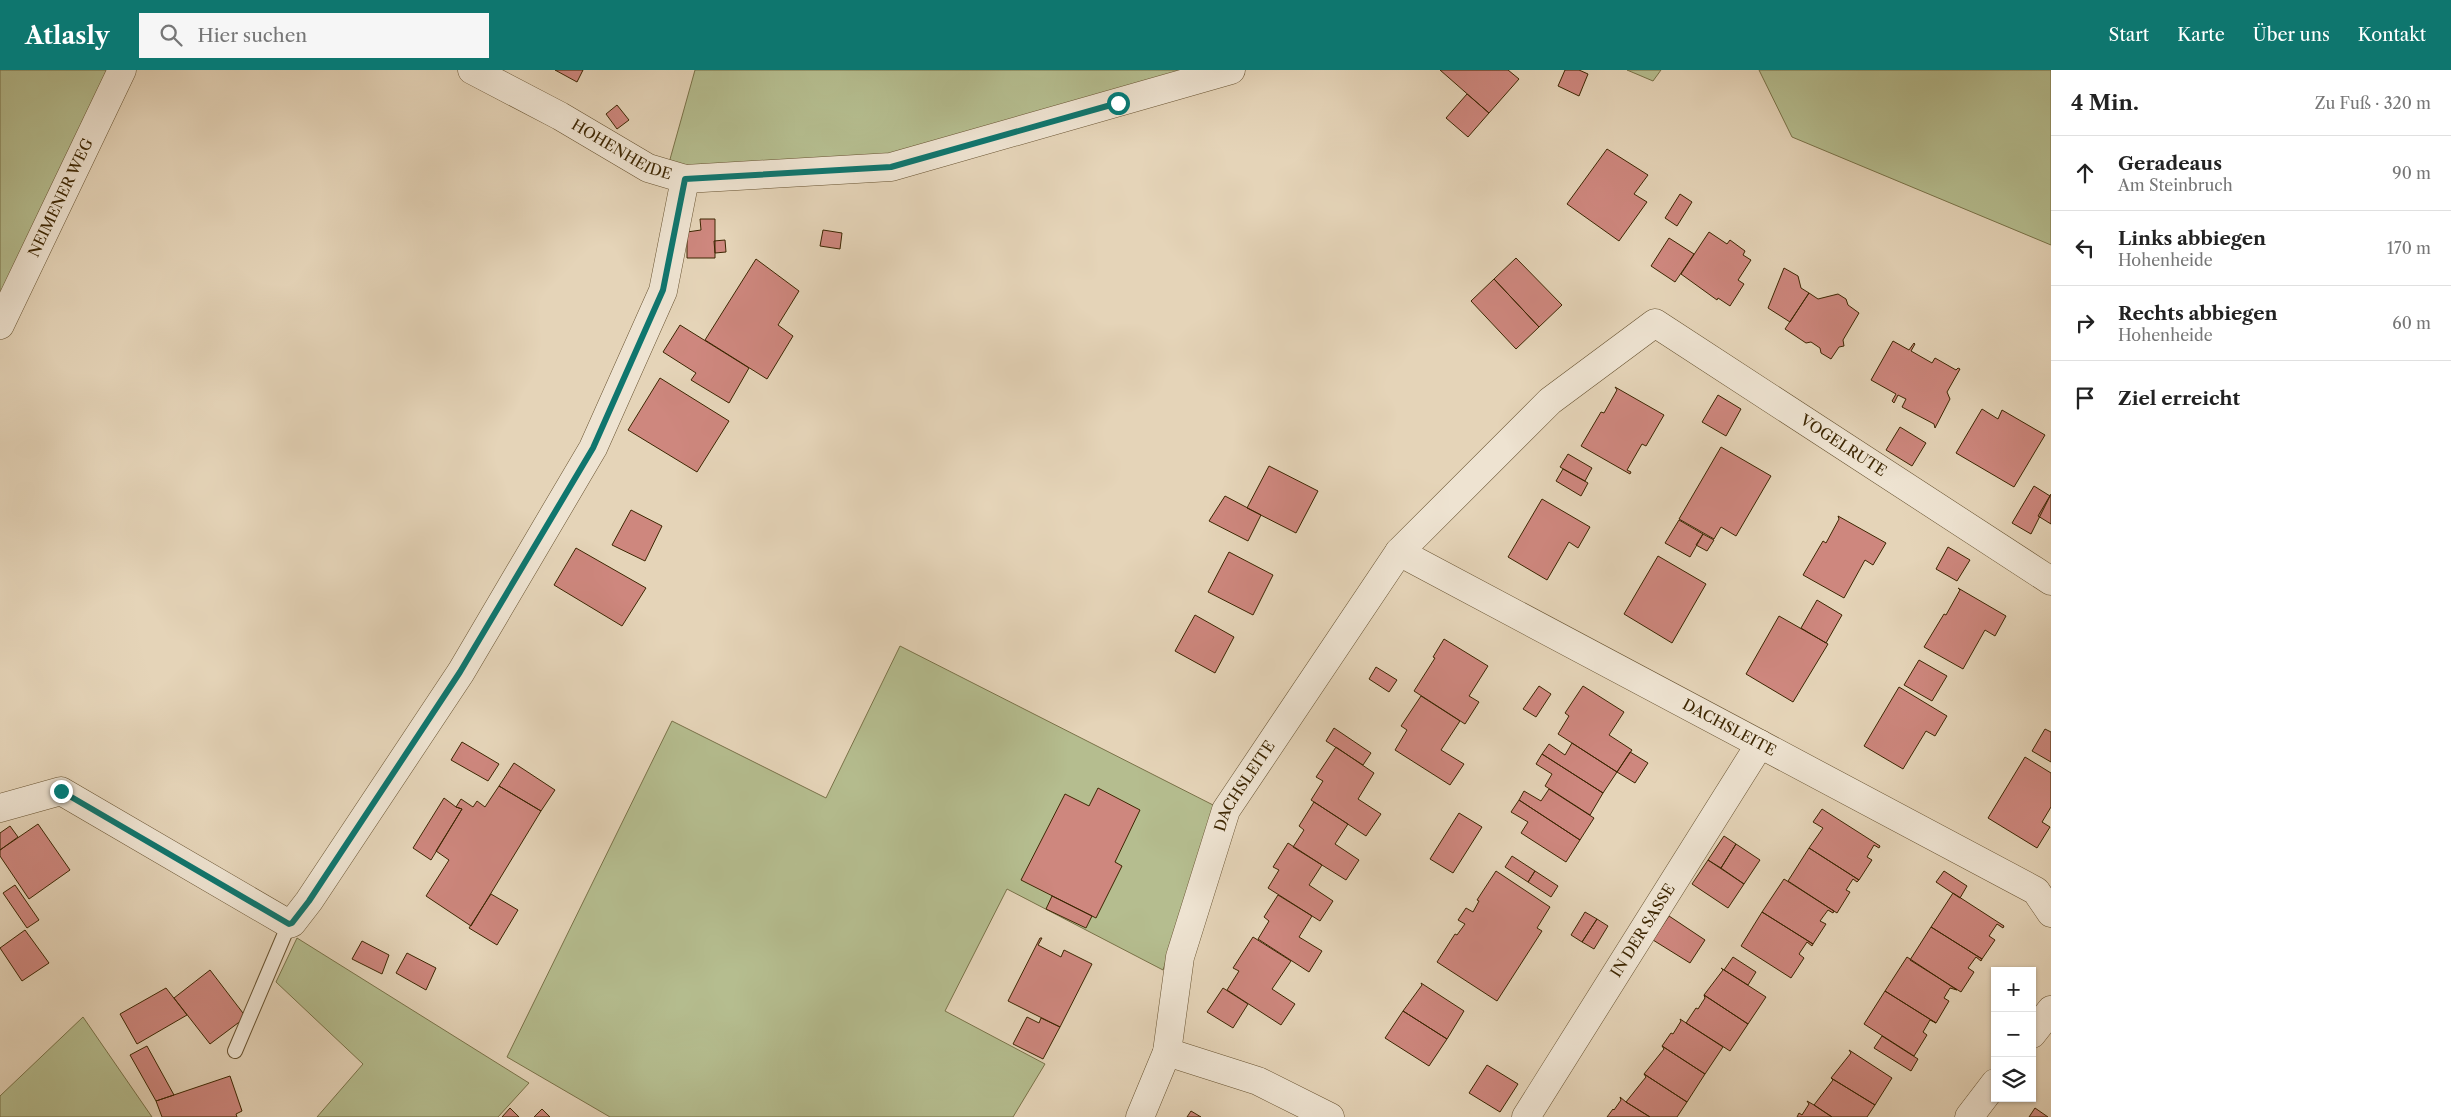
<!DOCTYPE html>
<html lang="de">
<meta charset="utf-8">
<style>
body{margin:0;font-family:"Libre Caslon Text",serif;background:#f6f6f6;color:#222}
.controls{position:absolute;right:15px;bottom:15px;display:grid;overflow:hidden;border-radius:0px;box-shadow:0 1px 4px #0004}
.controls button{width:45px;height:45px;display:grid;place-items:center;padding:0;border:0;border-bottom:1px solid #e0e0e0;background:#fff;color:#222;font:25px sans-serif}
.stop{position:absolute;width:15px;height:15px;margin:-11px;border:4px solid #0f766e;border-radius:50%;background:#fff}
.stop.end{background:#0f766e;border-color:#fff;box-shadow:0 1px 5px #0008}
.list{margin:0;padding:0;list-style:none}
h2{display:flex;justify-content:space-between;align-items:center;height:65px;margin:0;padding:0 20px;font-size:21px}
h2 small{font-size:16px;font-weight:400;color:#767676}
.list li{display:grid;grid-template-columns:32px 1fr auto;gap:15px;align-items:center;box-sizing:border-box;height:75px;padding:0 20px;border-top:1px solid #e0e0e0}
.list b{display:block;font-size:19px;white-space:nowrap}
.list p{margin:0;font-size:16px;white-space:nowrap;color:#767676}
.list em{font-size:16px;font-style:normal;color:#767676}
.icon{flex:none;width:28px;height:28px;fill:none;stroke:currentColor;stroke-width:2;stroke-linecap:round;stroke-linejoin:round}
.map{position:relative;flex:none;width:2051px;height:1047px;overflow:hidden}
header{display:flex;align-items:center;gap:30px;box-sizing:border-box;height:70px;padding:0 25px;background:#0f766e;color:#fff}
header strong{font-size:24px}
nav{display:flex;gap:28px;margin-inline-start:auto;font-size:18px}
.search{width:350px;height:45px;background:#f6f6f6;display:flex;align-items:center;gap:12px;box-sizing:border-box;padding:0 18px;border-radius:0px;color:#767676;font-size:19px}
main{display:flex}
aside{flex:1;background:#fff}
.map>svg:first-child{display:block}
.green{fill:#b5bd8f;stroke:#797248}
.building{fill:#ce877e;stroke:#3d2602}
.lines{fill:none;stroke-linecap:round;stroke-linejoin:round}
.lane-casing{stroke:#675230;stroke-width:16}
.street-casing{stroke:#675230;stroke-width:29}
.lane{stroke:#eee3d1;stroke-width:14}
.street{stroke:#eee3d1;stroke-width:28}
.route{stroke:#0f766e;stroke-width:6}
.labels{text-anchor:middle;stroke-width:4;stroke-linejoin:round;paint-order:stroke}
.street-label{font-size:15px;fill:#3d2602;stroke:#eee3d1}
</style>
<header>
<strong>Atlasly</strong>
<div class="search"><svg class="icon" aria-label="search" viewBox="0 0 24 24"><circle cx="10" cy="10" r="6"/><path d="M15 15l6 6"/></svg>Hier suchen</div>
<nav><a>Start</a><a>Karte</a><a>Über uns</a><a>Kontakt</a></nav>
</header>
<main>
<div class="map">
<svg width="2051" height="1047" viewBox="0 0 2051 1047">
<rect width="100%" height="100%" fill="#e5d4b8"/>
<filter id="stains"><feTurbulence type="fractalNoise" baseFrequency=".004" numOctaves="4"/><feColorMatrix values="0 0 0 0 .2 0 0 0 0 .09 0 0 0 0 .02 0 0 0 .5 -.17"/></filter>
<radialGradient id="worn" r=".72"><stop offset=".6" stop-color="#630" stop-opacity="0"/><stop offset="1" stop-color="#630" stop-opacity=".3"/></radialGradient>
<path class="green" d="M 0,0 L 111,0 L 0,238 Z
M 695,0 L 1192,0 L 892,91 L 667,100 Z
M 1627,0 L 1661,0 L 1653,11 Z
M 1759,0 L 2051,0 L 2051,175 L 1792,67 Z
M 900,576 L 1217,737 L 1163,900 L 1007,819 L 945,941 L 1045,994 L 1013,1047 L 610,1047 L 507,987 L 672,651 L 826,728 Z
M 297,868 L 529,1013 L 498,1047 L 317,1047 L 363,994 L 276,912 Z
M 83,947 L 152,1047 L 0,1047 L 0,1026 Z"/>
<path class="building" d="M 555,0 L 583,0 L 577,12 Z
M 1440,0 L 1508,0 L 1519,9 L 1489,43 Z
M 1565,0 L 1579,0 L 1588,4 L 1579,26 L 1558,16 Z
M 1467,24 L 1489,43 L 1468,67 L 1446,48 Z
M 617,35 L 629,50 L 617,59 L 606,44 Z
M 1607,79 L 1648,105 L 1634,124 L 1647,132 L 1619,171 L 1567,134 Z
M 1680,124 L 1692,132 L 1677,156 L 1665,148 Z
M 700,149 L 715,149 L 715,188 L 687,188 L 687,162 L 701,160 Z
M 823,160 L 842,163 L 840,179 L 820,176 Z
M 1709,162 L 1727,174 L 1730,170 L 1745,181 L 1743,185 L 1751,190 L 1738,210 L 1744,214 L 1730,236 L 1718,228 L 1717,230 L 1681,204 Z
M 1669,168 L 1694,184 L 1675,212 L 1651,196 Z
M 725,170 L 726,182 L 715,183 L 714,171 Z
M 1516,188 L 1562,235 L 1539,257 L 1494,209 Z
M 756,189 L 799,221 L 778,255 L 793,266 L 767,309 L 705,270 Z
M 1784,198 L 1798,206 L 1801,218 L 1809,223 L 1790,252 L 1768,238 Z
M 1494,209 L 1539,257 L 1516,279 L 1471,231 Z
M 1809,223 L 1818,229 L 1838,224 L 1846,229 L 1848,235 L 1859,243 L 1843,270 L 1844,276 L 1839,277 L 1831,289 L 1821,283 L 1820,278 L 1811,272 L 1806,273 L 1785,259 Z
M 680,255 L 749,298 L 729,333 L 691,310 L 696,303 L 663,282 Z
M 1893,271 L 1909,280 L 1914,273 L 1915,274 L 1911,281 L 1932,293 L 1935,288 L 1956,300 L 1958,298 L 1960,299 L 1947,322 L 1950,329 L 1935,358 L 1934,354 L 1902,337 L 1906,329 L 1898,325 L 1894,333 L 1892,331 L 1896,324 L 1871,310 Z
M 660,308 L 729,351 L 697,402 L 628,360 Z
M 1615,317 L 1664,345 L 1646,376 L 1642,374 L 1627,400 L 1631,402 L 1630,404 L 1581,376 L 1601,342 L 1604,343 L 1617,320 Z
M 1718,325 L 1741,339 L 1726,366 L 1702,352 Z
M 1982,339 L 1998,349 L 2002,340 L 2045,365 L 2014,417 L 1956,383 Z
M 1900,357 L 1926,373 L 1912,396 L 1886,380 Z
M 1721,377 L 1771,406 L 1736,466 L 1721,457 L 1714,469 L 1679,449 Z
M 1568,384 L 1592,398 L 1585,411 L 1560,397 Z
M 1269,396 L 1318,421 L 1296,463 L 1247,438 Z
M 1563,399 L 1588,413 L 1581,426 L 1556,411 Z
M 2034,416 L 2050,426 L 2031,464 L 2012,453 Z
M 2051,424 L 2051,454 L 2038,446 Z
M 1225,426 L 1261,445 L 1248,471 L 1209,451 Z
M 1542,429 L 1590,457 L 1578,478 L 1569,472 L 1547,510 L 1508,487 Z
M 631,440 L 662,456 L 645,491 L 612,475 Z
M 1838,446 L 1886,473 L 1873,495 L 1865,490 L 1844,528 L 1803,505 L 1823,471 L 1826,473 L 1839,449 Z
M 1679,450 L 1703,464 L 1690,487 L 1665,473 Z
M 1703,464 L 1714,470 L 1707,481 L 1696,475 Z
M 1948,477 L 1970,490 L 1957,511 L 1936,499 Z
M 576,478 L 646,518 L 622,556 L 554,515 Z
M 1229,482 L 1273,505 L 1253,545 L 1208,522 Z
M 1658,486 L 1706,514 L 1672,573 L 1624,544 Z
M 1958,518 L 2006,546 L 1995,566 L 1985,560 L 1963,599 L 1924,577 L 1944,544 L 1946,545 L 1960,520 Z
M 1817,530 L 1842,545 L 1826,573 L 1801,558 Z
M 1195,545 L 1234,567 L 1215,603 L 1175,581 Z
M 1779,546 L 1828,574 L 1793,632 L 1746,604 Z
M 1444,569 L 1488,596 L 1469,626 L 1479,632 L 1465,654 L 1414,621 L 1435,588 L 1433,587 Z
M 1919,590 L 1947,606 L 1932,631 L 1904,615 Z
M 1376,597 L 1397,610 L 1389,622 L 1369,609 Z
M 1539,616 L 1551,624 L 1536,647 L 1523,639 Z
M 1583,616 L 1624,642 L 1609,665 L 1632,680 L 1617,702 L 1558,664 L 1569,646 L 1565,643 Z
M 1899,617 L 1947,646 L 1935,666 L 1926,661 L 1903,699 L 1864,676 Z
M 1421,626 L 1460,651 L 1441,680 L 1464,694 L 1450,715 L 1395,680 L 1407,660 L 1401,656 Z
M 1334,658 L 1371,683 L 1363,695 L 1326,671 Z
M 2045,659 L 2051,662 L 2051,692 L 2032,681 Z
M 462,672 L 499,694 L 488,711 L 451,690 Z
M 1572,673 L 1617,702 L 1603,723 L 1542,684 L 1549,674 L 1565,685 Z
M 1336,677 L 1374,703 L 1358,729 L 1381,744 L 1366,766 L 1311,730 L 1323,711 L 1316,707 Z
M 1630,682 L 1648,693 L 1635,713 L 1617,702 Z
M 1542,684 L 1603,723 L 1590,745 L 1545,716 L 1552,704 L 1536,694 Z
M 2025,687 L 2051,703 L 2051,737 L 2042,752 L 2050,757 L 2037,778 L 1988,748 Z
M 514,693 L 555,720 L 541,741 L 499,716 Z
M 499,716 L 541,741 L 471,856 L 426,826 L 449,790 L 436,781 L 462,739 L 456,737 L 461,729 L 473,737 L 477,731 L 485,737 Z
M 1098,718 L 1140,740 L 1115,792 L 1122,796 L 1096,848 L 1021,810 L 1065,724 L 1089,736 Z
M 1549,719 L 1594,748 L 1580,770 L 1519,730 L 1524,721 L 1541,731 Z
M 444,728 L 456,737 L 462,739 L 431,790 L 413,778 Z
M 1519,730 L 1580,770 L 1566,792 L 1521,763 L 1528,752 L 1511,742 Z
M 1314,732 L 1348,754 L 1335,774 L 1359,790 L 1346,810 L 1293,777 L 1304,760 L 1299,756 Z
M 1822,739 L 1880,776 L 1879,778 L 1874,775 L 1867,787 L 1872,790 L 1859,810 L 1809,778 L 1823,758 L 1813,752 Z
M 1459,743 L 1482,757 L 1453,803 L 1430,789 Z
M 38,754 L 70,800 L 29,829 L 0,786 L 0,780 Z
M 10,756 L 18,767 L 0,780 L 0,763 Z
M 1724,766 L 1736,774 L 1721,798 L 1708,790 Z
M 1288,773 L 1322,795 L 1309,815 L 1333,831 L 1320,851 L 1268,818 L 1279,800 L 1273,797 Z
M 1736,774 L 1760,790 L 1744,814 L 1721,798 Z
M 1809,778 L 1859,810 L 1857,812 L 1853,809 L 1846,820 L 1850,822 L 1837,843 L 1788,811 Z
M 1512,786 L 1535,801 L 1528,812 L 1505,797 Z
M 1708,790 L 1744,814 L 1728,838 L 1692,814 Z
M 1496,801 L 1550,837 L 1537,858 L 1542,861 L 1497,931 L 1437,892 L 1455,864 L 1457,865 L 1465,854 L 1458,850 L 1466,838 L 1473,842 L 1479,831 L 1477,830 Z
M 1535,801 L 1558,816 L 1551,827 L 1528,812 Z
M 1944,801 L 1967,816 L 1960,828 L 1936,812 Z
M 1784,809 L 1834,841 L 1833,843 L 1828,840 L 1820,851 L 1826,854 L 1813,874 L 1762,842 Z
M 15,815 L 39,850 L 27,858 L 3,823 Z
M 1953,823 L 2004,856 L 2003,858 L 1997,854 L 1989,866 L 1995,870 L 1982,889 L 1931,857 Z
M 491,824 L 518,840 L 497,875 L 469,858 Z
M 1278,825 L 1312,846 L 1299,867 L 1322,881 L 1309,902 L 1258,869 L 1269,851 L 1264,847 Z
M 1052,826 L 1092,846 L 1086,858 L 1046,839 Z
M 1585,842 L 1597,849 L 1582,872 L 1571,865 Z
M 1762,842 L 1813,874 L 1812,876 L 1807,872 L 1799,884 L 1804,888 L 1791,908 L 1741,876 Z
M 1669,846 L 1705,870 L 1690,893 L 1653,870 Z
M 1597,849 L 1608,856 L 1594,879 L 1582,872 Z
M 1931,857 L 1982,889 L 1981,891 L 1976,887 L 1968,898 L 1974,902 L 1961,922 L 1910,890 Z
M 25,860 L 49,893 L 22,911 L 0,878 Z
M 1253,867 L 1291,891 L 1272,919 L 1295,934 L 1281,955 L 1227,920 L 1239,901 L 1233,898 Z
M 1040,868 L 1042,868 L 1038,875 L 1061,887 L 1064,880 L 1092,894 L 1060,957 L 1008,931 Z
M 362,871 L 389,885 L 382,904 L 352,889 Z
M 407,883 L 436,898 L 426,920 L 396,903 Z
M 1733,887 L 1756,902 L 1748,915 L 1724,900 Z
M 1907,887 L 1957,920 L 1950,918 L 1944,928 L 1949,931 L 1936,953 L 1885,921 Z
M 1721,898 L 1766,927 L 1748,954 L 1704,925 L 1723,900 Z
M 210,900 L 246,947 L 210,974 L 174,928 Z
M 1421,913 L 1464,941 L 1447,969 L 1403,941 L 1422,915 Z
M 166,918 L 187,945 L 137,974 L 120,944 Z
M 1223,918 L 1248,934 L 1233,958 L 1207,942 Z
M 1885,921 L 1936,953 L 1930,950 L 1923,962 L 1927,965 L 1914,986 L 1864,954 Z
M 1704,925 L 1748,954 L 1730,981 L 1686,953 L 1696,938 L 1698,939 L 1705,928 Z
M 1403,941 L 1447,969 L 1429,996 L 1385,968 Z
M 1027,947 L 1039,953 L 1041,948 L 1060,957 L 1043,989 L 1013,974 Z
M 1680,949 L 1723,977 L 1705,1004 L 1662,976 L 1671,963 L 1673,964 L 1681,951 Z
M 1882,966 L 1918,989 L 1911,1001 L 1874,978 Z
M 147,976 L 174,1025 L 156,1031 L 130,985 Z
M 1662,976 L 1705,1004 L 1687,1032 L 1644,1004 L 1664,979 Z
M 1849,980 L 1892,1008 L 1875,1035 L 1831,1008 L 1851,983 Z
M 1487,995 L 1518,1014 L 1500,1042 L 1469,1023 Z
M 1644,1004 L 1687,1032 L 1677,1047 L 1650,1047 L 1626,1032 L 1646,1007 Z
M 230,1006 L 242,1041 L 236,1044 L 237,1047 L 162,1047 L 156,1031 Z
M 1831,1008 L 1875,1035 L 1867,1047 L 1832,1047 L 1814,1035 L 1833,1010 Z
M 1620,1027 L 1626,1032 L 1650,1047 L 1607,1047 L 1613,1039 L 1614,1040 L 1621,1030 Z
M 1807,1031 L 1814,1035 L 1832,1047 L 1797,1047 L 1799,1043 L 1802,1045 L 1809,1034 Z
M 510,1038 L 519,1047 L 502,1047 Z
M 2035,1038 L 2048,1047 L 2029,1047 Z
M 542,1039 L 550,1047 L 534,1047 Z
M 1191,1041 L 1201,1047 L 1187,1047 Z"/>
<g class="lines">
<defs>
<path id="lane" d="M 235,981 L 289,854"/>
<g id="street">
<path id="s1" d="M 472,0 L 560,46 L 648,98 L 685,109 L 891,97 L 1231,0"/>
<path id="s2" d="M 0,255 L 122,0"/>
<path id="s3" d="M 1399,482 L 2036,821 L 2051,843"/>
<path d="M 0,738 L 61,721 L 289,854 L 292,853 L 309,831 L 461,602 L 593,378 L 663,221 L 685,109"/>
<path d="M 2032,964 L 2051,940"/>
<path d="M 1167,982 L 1258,1011 L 1330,1047"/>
<path id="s4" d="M 1140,1047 L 1167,982 L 1180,887 L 1226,740 L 1399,482 L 1550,331 L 1655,253 L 2051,511"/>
<path id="s5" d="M 1526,1047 L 1760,674"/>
<path d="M 1969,1047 L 1995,1013"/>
</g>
</defs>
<use href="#lane" class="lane-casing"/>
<use href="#street" class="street-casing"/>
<use href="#lane" class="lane"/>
<use href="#street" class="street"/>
</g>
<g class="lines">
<path class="route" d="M 61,721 L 289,854 L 292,853 L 309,831 L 460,602 L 593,378 L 663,220 L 685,109 L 891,97 L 1118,33"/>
</g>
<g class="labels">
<g class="street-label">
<text dy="5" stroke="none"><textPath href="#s1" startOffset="170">HOHENHEIDE</textPath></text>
<text dy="5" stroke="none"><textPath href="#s2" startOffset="141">NEIMENER WEG</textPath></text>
<text dy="5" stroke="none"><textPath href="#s4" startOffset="1200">VOGELRUTE</textPath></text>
<text dy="5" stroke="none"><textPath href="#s3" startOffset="374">DACHSLEITE</textPath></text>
<text dy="5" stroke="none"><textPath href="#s4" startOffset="350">DACHSLEITE</textPath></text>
<text dy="5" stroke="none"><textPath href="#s5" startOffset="220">IN DER SASSE</textPath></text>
</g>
</g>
<rect width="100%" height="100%" filter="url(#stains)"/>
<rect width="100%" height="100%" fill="url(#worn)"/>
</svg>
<div class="controls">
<button>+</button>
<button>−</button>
<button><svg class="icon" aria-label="layers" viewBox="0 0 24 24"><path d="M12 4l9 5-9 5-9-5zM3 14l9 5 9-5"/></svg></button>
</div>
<div class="stop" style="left:1118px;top:33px"></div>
<div class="stop end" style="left:61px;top:721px"></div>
</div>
<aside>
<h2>4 Min.<small>Zu Fuß · 320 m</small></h2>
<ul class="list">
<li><svg class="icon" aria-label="ahead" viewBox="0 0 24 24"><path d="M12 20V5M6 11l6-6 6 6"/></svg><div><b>Geradeaus</b><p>Am Steinbruch</p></div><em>90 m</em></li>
<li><svg class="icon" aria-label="left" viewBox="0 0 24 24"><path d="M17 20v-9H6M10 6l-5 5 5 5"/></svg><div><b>Links abbiegen</b><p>Hohenheide</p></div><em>170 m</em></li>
<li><svg class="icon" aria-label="right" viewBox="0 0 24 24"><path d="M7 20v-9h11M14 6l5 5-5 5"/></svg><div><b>Rechts abbiegen</b><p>Hohenheide</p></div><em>60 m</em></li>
<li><svg class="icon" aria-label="arrive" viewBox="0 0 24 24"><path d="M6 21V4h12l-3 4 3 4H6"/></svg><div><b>Ziel erreicht</b></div></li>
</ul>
</aside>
</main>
